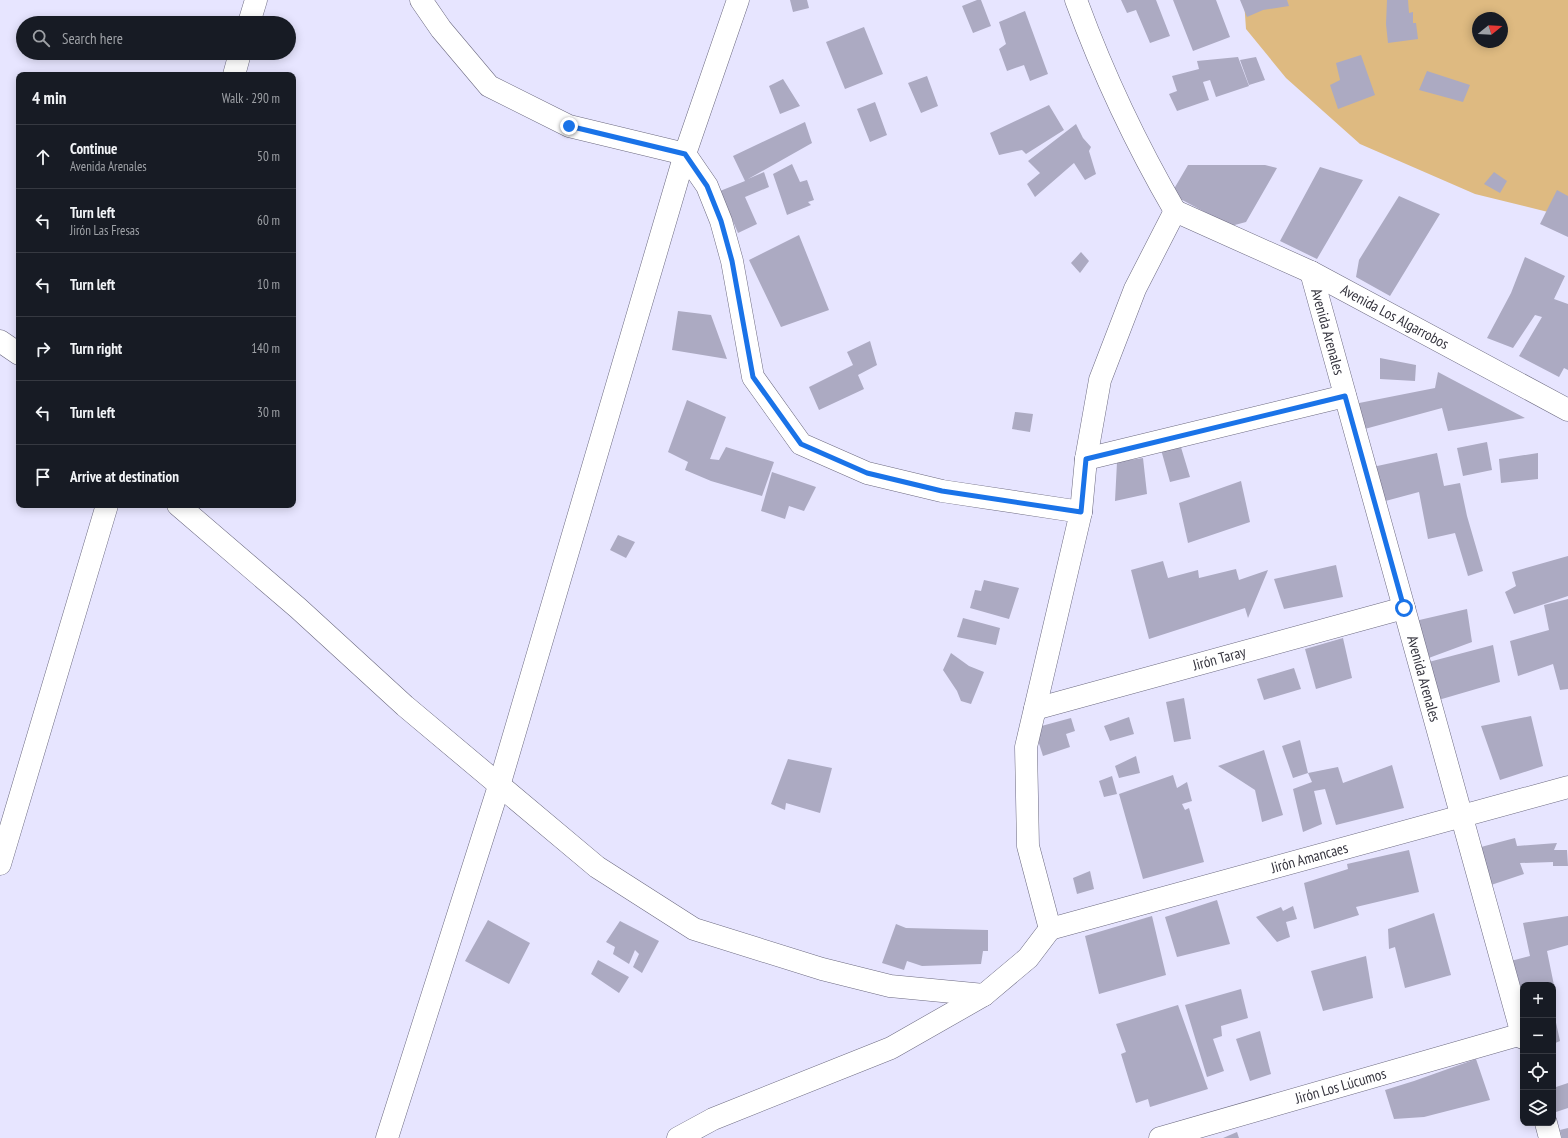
<!DOCTYPE html>
<meta charset="utf-8">
<style>
body{margin:0;font-family:"PT Sans Narrow",sans-serif;background:#20242c;color:#f1f3f6}
.controls{position:absolute;right:12px;bottom:12px;display:grid;overflow:hidden;border-radius:8px;box-shadow:0 2px 10px #0003}
.controls button{width:36px;height:36px;display:grid;place-items:center;padding:0;border:0;border-bottom:1px solid #363941;background:#171b24;color:#f1f3f6;font:20px sans-serif}
.compass{position:absolute;left:1472px;top:12px;width:36px;height:36px;border-radius:50%;background:#171b24;box-shadow:0 2px 10px #0003;rotate:72deg}
.stop{position:absolute;width:12px;height:12px;margin:-9px;border:3px solid #1a73e8;border-radius:50%;background:#fff}
.stop.end{background:#1a73e8;border-color:#fff;box-shadow:0 1px 4px #0008}
.list{margin:0;padding:0;list-style:none}
h2{display:flex;justify-content:space-between;align-items:center;height:52px;margin:0;padding:0 16px;font-size:17px}
h2 small{font-size:13px;font-weight:400;color:#9ea1a6}
.list li{display:grid;grid-template-columns:26px 1fr auto;gap:12px;align-items:center;box-sizing:border-box;height:64px;padding:0 16px;border-top:1px solid #363941}
.list b{display:block;font-size:15px;white-space:nowrap}
.list p{margin:0;font-size:13px;white-space:nowrap;color:#9ea1a6}
.list em{font-size:13px;font-style:normal;color:#9ea1a6}
.icon{flex:none;width:22px;height:22px;fill:none;stroke:currentColor;stroke-width:2;stroke-linecap:round;stroke-linejoin:round}
.map{position:relative;flex:none;width:1568px;height:1138px;overflow:hidden}
.search{position:absolute;background:#171b24;box-shadow:0 2px 10px #0003;left:16px;top:16px;width:280px;height:44px;display:flex;align-items:center;gap:10px;box-sizing:border-box;padding:0 14px;border-radius:22px;color:#9ea1a6;font-size:15px}
.panel{position:absolute;background:#171b24;box-shadow:0 2px 10px #0003;left:16px;top:72px;width:280px;height:436px;border-radius:8px}
.map>svg:first-child{display:block}
.green{fill:#deba81;fill-rule:evenodd}
.building{fill:#acaac2}
.lines{fill:none;stroke-linecap:round;stroke-linejoin:round}
.street-casing{stroke:#6c6a80;stroke-width:23}
.street{stroke:#fff;stroke-width:22}
.route{stroke:#1a73e8;stroke-width:5}
.labels{text-anchor:middle;stroke-width:3;stroke-linejoin:round;paint-order:stroke}
.street-label{font-size:15px;fill:#35343e;stroke:#e7e5ff}
</style>
<div class="map">
<svg width="1568" height="1138" viewBox="0 0 1568 1138">
<rect width="100%" height="100%" fill="#e7e5ff"/>
<path class="green" d="M 1244,0 L 1568,0 L 1568,217 L 1475,194 L 1360,144 L 1286,78 L 1246,29 ZM 1478,18 L 1502,18 L 1502,42 L 1478,42 Z"/>
<path class="building" d="M 790,0 L 807,0 L 809,8 L 793,12 Z
M 977,0 L 981,0 L 991,26 L 973,33 L 962,6 Z
M 1121,0 L 1156,0 L 1170,36 L 1150,43 L 1136,10 L 1127,13 Z
M 1173,0 L 1216,0 L 1230,37 L 1193,51 Z
M 1240,0 L 1287,0 L 1289,6 L 1263,10 L 1247,17 Z
M 1387,0 L 1408,0 L 1409,13 L 1413,12 L 1413,23 L 1416,23 L 1418,39 L 1388,43 L 1386,24 Z
M 1025,11 L 1048,74 L 1030,81 L 1024,65 L 1007,71 L 999,49 L 1006,44 L 999,22 Z
M 864,27 L 883,74 L 845,89 L 826,42 Z
M 1361,55 L 1375,95 L 1338,109 L 1330,85 L 1340,80 L 1336,63 Z
M 1238,57 L 1249,86 L 1216,97 L 1210,80 L 1203,82 L 1209,100 L 1177,111 L 1169,94 L 1177,91 L 1172,76 L 1199,69 L 1197,61 Z
M 1256,57 L 1265,80 L 1249,85 L 1240,60 Z
M 1427,71 L 1470,85 L 1463,102 L 1419,90 Z
M 927,76 L 938,106 L 921,113 L 908,83 Z
M 783,79 L 800,106 L 780,114 L 769,86 Z
M 875,102 L 887,135 L 870,142 L 857,109 Z
M 1049,105 L 1064,130 L 1026,154 L 1022,150 L 999,155 L 990,133 Z
M 805,122 L 812,143 L 748,179 L 764,172 L 769,187 L 745,197 L 757,224 L 738,233 L 720,191 L 745,181 L 733,156 Z
M 1076,124 L 1083,138 L 1091,147 L 1089,151 L 1096,174 L 1085,180 L 1074,163 L 1035,197 L 1027,184 L 1040,173 L 1028,161 Z
M 792,164 L 800,182 L 807,180 L 814,200 L 808,202 L 811,205 L 787,215 L 773,174 Z
M 1188,165 L 1265,165 L 1277,168 L 1246,222 L 1231,226 L 1171,194 Z
M 1320,167 L 1363,180 L 1317,259 L 1280,241 Z
M 1494,172 L 1507,181 L 1500,193 L 1484,184 Z
M 1557,190 L 1568,196 L 1568,237 L 1540,224 Z
M 1399,196 L 1440,214 L 1390,296 L 1356,277 L 1359,260 Z
M 799,235 L 829,310 L 781,327 L 749,260 Z
M 1081,252 L 1089,261 L 1080,273 L 1071,263 Z
M 1525,257 L 1565,276 L 1554,299 L 1568,304 L 1568,370 L 1564,368 L 1559,377 L 1519,356 L 1542,317 L 1535,315 L 1513,348 L 1487,338 L 1511,293 Z
M 678,311 L 711,315 L 727,359 L 672,350 Z
M 870,341 L 877,365 L 858,375 L 864,389 L 819,410 L 809,387 L 853,365 L 847,352 Z
M 1380,358 L 1416,365 L 1415,381 L 1380,379 Z
M 1438,372 L 1525,418 L 1448,431 L 1442,408 L 1361,430 L 1354,404 L 1435,388 Z
M 687,400 L 726,417 L 710,459 L 719,460 L 726,447 L 774,462 L 762,496 L 711,481 L 685,470 L 688,462 L 668,452 Z
M 1015,412 L 1033,414 L 1030,432 L 1012,429 Z
M 1487,442 L 1492,470 L 1463,476 L 1457,448 Z
M 1180,444 L 1190,477 L 1170,482 L 1160,446 Z
M 1437,453 L 1444,486 L 1460,483 L 1467,516 L 1483,571 L 1468,576 L 1455,533 L 1428,539 L 1419,492 L 1378,503 L 1368,468 Z
M 1538,453 L 1538,479 L 1501,483 L 1499,459 Z
M 1143,458 L 1147,494 L 1115,501 L 1117,462 Z
M 772,472 L 816,487 L 804,511 L 789,506 L 785,519 L 761,511 Z
M 1241,481 L 1250,522 L 1188,543 L 1179,503 Z
M 618,535 L 635,542 L 626,558 L 610,550 Z
M 1568,556 L 1568,596 L 1514,614 L 1505,592 L 1516,586 L 1512,572 Z
M 1163,561 L 1168,578 L 1198,570 L 1199,578 L 1236,569 L 1239,580 L 1268,570 L 1248,618 L 1245,608 L 1149,639 L 1131,570 Z
M 1336,565 L 1343,597 L 1284,609 L 1274,579 Z
M 984,580 L 1019,588 L 1009,619 L 970,608 L 975,590 L 981,591 Z
M 1568,599 L 1568,689 L 1560,690 L 1553,664 L 1518,676 L 1510,641 L 1549,630 L 1544,605 Z
M 1467,609 L 1472,642 L 1426,659 L 1415,621 Z
M 963,618 L 1000,628 L 996,645 L 957,637 Z
M 1343,638 L 1352,678 L 1316,689 L 1305,649 Z
M 1493,645 L 1500,682 L 1435,701 L 1425,663 Z
M 951,653 L 969,666 L 984,672 L 971,704 L 961,701 L 957,691 L 943,670 Z
M 1294,668 L 1301,689 L 1264,700 L 1257,679 Z
M 1184,698 L 1191,739 L 1174,742 L 1166,702 Z
M 1531,716 L 1543,766 L 1500,780 L 1481,726 Z
M 1129,717 L 1134,734 L 1110,741 L 1104,726 Z
M 1071,718 L 1075,731 L 1066,734 L 1070,747 L 1043,756 L 1034,728 Z
M 1300,740 L 1308,773 L 1293,778 L 1282,746 Z
M 1264,750 L 1283,815 L 1262,822 L 1255,790 L 1218,766 Z
M 1136,756 L 1140,773 L 1119,778 L 1115,766 Z
M 788,759 L 832,768 L 820,813 L 786,803 L 785,810 L 771,804 Z
M 1392,765 L 1404,808 L 1336,825 L 1325,789 L 1314,791 L 1322,824 L 1303,832 L 1293,789 L 1312,782 L 1308,773 L 1338,767 L 1343,783 Z
M 1173,775 L 1177,788 L 1187,782 L 1192,801 L 1182,804 L 1185,810 L 1189,808 L 1204,862 L 1143,879 L 1119,794 Z
M 1112,776 L 1117,794 L 1104,797 L 1099,781 Z
M 1515,838 L 1517,846 L 1557,843 L 1554,850 L 1567,850 L 1568,866 L 1553,866 L 1553,862 L 1520,863 L 1524,874 L 1491,885 L 1481,847 Z
M 1409,850 L 1419,892 L 1356,907 L 1359,915 L 1314,929 L 1304,883 L 1348,869 L 1347,864 Z
M 1090,871 L 1094,889 L 1077,894 L 1073,878 Z
M 1217,900 L 1230,944 L 1177,957 L 1165,917 Z
M 1293,906 L 1297,919 L 1286,922 L 1290,937 L 1277,942 L 1256,917 L 1281,907 L 1283,911 Z
M 1434,913 L 1451,975 L 1405,988 L 1395,947 L 1389,949 L 1388,929 Z
M 1152,916 L 1166,975 L 1099,994 L 1085,936 Z
M 1568,916 L 1568,945 L 1547,951 L 1556,995 L 1553,996 L 1553,985 L 1523,985 L 1523,1004 L 1507,962 L 1530,956 L 1523,923 Z
M 488,920 L 530,943 L 509,984 L 465,961 Z
M 620,921 L 659,941 L 642,973 L 633,967 L 639,954 L 635,950 L 629,964 L 613,954 L 615,947 L 606,942 Z
M 896,924 L 906,928 L 988,930 L 988,951 L 983,951 L 981,964 L 922,966 L 907,961 L 904,970 L 882,963 Z
M 1366,956 L 1373,998 L 1323,1011 L 1311,971 Z
M 598,960 L 629,977 L 619,993 L 591,974 Z
M 1241,989 L 1248,1018 L 1221,1026 L 1222,1036 L 1213,1039 L 1224,1071 L 1207,1077 L 1185,1005 Z
M 1178,1005 L 1208,1089 L 1150,1107 L 1148,1099 L 1136,1103 L 1121,1054 L 1126,1052 L 1116,1024 Z
M 1553,1018 L 1555,1018 L 1560,1041 L 1553,1044 Z
M 1260,1031 L 1271,1074 L 1250,1081 L 1236,1039 Z
M 1476,1059 L 1490,1100 L 1424,1117 L 1394,1119 L 1385,1090 L 1414,1081 Z
M 1568,1083 L 1568,1108 L 1553,1113 L 1553,1088 Z
M 1568,1128 L 1568,1138 L 1562,1138 L 1560,1130 Z
M 1237,1132 L 1239,1138 L 1223,1138 Z"/>
<g class="lines">
<defs>
<g id="street">
<path d="M 421,0 L 441,29 L 489,86 L 569,126 L 685,154 L 707,186 L 721,221 L 732,261 L 753,377 L 801,444 L 867,473 L 942,491 L 1081,512"/>
<path d="M 1076,0 C 1103,74 1136,144 1175,211"/>
<path d="M 249,23 L 256,0"/>
<path d="M 234,75 L 240,53"/>
<path id="s1" d="M 1175,211 L 1311,272 L 1568,410"/>
<path id="s2" d="M 1311,272 L 1523,1038"/>
<path d="M 0,341 L 19,354"/>
<path d="M 1086,459 L 1345,396"/>
<path d="M 178,505 L 298,608 L 405,706 L 597,867 L 694,929 L 822,969 L 890,986 L 984,995"/>
<path id="s3" d="M 1035,709 L 1404,608"/>
<path d="M 0,864 L 107,505"/>
<path d="M 1050,929 L 1028,846 L 1026,747 L 1081,512 L 1086,459 L 1100,380 L 1135,289 L 1175,211"/>
<path id="s4" d="M 1050,929 L 1568,787"/>
<path d="M 1546,1123 L 1550,1138"/>
<path d="M 387,1138 L 499,786 L 685,154 L 738,0"/>
<path d="M 678,1138 L 713,1119 L 891,1048 L 984,995 L 1028,958 L 1050,929"/>
<path id="s5" d="M 1160,1138 L 1522,1034"/>
</g>
</defs>
<use href="#street" class="street-casing"/>
<use href="#street" class="street"/>
</g>
<g class="lines">
<path class="route" d="M 569,126 L 685,154 L 707,186 L 721,221 L 732,261 L 753,377 L 801,444 L 867,473 L 942,491 L 1081,512 L 1086,459 L 1345,396 L 1404,608"/>
</g>
<g class="labels">
<g class="street-label">
<text dy="5" stroke="none"><textPath href="#s1" startOffset="244">Avenida Los Algarrobos</textPath></text>
<text dy="5" stroke="none"><textPath href="#s2" startOffset="62">Avenida Arenales</textPath></text>
<text dy="5" stroke="none"><textPath href="#s3" startOffset="191">Jirón Taray</textPath></text>
<text dy="5" stroke="none"><textPath href="#s2" startOffset="422">Avenida Arenales</textPath></text>
<text dy="5" stroke="none"><textPath href="#s4" startOffset="269">Jirón Amancaes</textPath></text>
<text dy="5" stroke="none"><textPath href="#s5" startOffset="188">Jirón Los Lúcumos</textPath></text>
</g>
</g>
</svg>
<div class="controls">
<button>+</button>
<button>−</button>
<button><svg class="icon" aria-label="locate" viewBox="0 0 24 24"><circle cx="12" cy="12" r="6"/><path d="M12 2v4M12 18v4M2 12h4M18 12h4"/></svg></button>
<button><svg class="icon" aria-label="layers" viewBox="0 0 24 24"><path d="M12 4l9 5-9 5-9-5zM3 14l9 5 9-5"/></svg></button>
</div>
<svg class="compass" viewBox="-18 -18 36 36"><path d="M0-13l5 13h-10z" fill="#e53935"/><path d="M0 13l5-13h-10z" fill="#9ea1a6"/></svg>
<div class="stop" style="left:1404px;top:608px"></div>
<div class="stop end" style="left:569px;top:126px"></div>
<div class="search"><svg class="icon" aria-label="search" viewBox="0 0 24 24"><circle cx="10" cy="10" r="6"/><path d="M15 15l6 6"/></svg>Search here</div>
<section class="panel">
<h2>4 min<small>Walk · 290 m</small></h2>
<ul class="list">
<li><svg class="icon" aria-label="ahead" viewBox="0 0 24 24"><path d="M12 20V5M6 11l6-6 6 6"/></svg><div><b>Continue</b><p>Avenida Arenales</p></div><em>50 m</em></li>
<li><svg class="icon" aria-label="left" viewBox="0 0 24 24"><path d="M17 20v-9H6M10 6l-5 5 5 5"/></svg><div><b>Turn left</b><p>Jirón Las Fresas</p></div><em>60 m</em></li>
<li><svg class="icon" aria-label="left" viewBox="0 0 24 24"><path d="M17 20v-9H6M10 6l-5 5 5 5"/></svg><div><b>Turn left</b></div><em>10 m</em></li>
<li><svg class="icon" aria-label="right" viewBox="0 0 24 24"><path d="M7 20v-9h11M14 6l5 5-5 5"/></svg><div><b>Turn right</b></div><em>140 m</em></li>
<li><svg class="icon" aria-label="left" viewBox="0 0 24 24"><path d="M17 20v-9H6M10 6l-5 5 5 5"/></svg><div><b>Turn left</b></div><em>30 m</em></li>
<li><svg class="icon" aria-label="arrive" viewBox="0 0 24 24"><path d="M6 21V4h12l-3 4 3 4H6"/></svg><div><b>Arrive at destination</b></div></li>
</ul>
</section>
</div>
